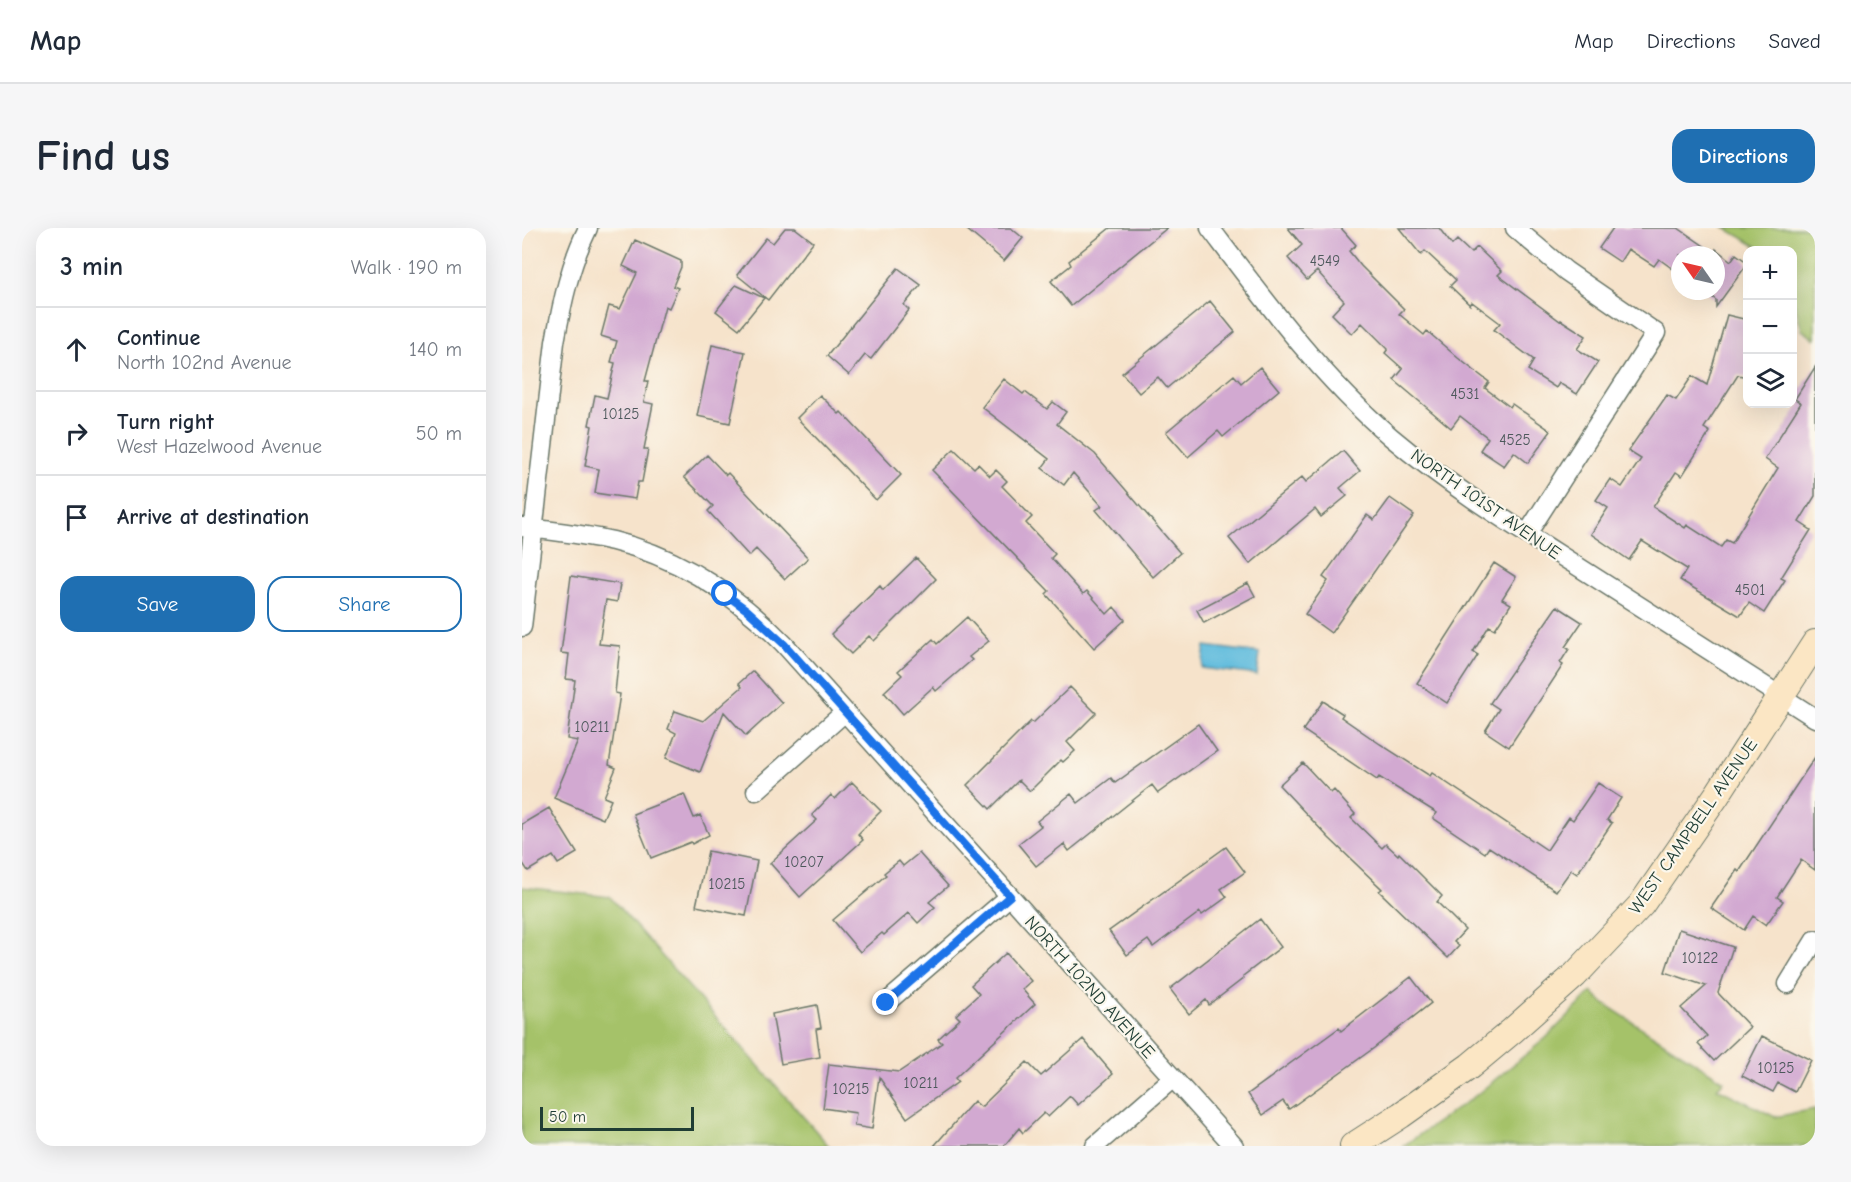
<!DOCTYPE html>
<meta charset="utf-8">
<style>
body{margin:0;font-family:"Comic Neue",sans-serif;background:#f6f6f7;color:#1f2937}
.controls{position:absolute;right:18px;top:18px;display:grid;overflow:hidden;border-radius:12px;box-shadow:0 6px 24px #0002}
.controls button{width:54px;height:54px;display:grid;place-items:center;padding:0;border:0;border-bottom:2px solid #e0e1e3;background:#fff;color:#1f2937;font:30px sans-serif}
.compass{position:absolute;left:1149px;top:18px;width:54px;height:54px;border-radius:50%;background:#fff;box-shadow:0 6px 24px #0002;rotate:304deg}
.scale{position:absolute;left:18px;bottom:15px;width:154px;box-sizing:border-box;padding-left:6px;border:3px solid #1f3d34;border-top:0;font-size:16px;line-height:21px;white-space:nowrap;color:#1f3d34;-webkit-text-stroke:4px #fbf7ec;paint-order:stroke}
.stop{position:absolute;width:18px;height:18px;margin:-14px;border:4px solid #1a73e8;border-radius:50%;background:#fff}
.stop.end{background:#1a73e8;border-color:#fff;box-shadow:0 2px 6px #0008}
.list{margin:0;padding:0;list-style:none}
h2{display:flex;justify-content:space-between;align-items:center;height:78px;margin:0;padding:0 24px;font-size:26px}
h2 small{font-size:20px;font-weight:400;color:#747a83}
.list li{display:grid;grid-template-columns:39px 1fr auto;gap:18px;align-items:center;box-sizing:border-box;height:84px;padding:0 24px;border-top:2px solid #e0e1e3}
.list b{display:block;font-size:22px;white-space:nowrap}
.list p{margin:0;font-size:20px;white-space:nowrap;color:#747a83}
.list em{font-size:20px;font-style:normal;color:#747a83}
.actions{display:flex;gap:12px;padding:18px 24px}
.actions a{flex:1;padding:14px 0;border:2px solid #1f6fb2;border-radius:18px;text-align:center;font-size:21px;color:#1f6fb2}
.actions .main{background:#1f6fb2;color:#fff}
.icon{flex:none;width:33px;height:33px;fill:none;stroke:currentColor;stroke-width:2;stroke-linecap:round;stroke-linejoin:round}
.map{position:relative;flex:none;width:1293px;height:918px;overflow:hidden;border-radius:18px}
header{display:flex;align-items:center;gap:36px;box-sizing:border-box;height:84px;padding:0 30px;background:#fff;border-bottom:2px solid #e0e1e3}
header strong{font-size:28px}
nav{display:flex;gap:33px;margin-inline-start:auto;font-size:21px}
.intro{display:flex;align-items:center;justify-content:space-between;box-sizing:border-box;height:144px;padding:0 36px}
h1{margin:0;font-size:42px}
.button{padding:15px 27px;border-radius:18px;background:#1f6fb2;color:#fff;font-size:21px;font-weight:700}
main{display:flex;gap:36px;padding:0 36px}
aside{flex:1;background:#fff;border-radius:18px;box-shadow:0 6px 24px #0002}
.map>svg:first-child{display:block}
.green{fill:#a5c269;stroke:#62804e;stroke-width:1.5}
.water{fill:#5fbbdd;stroke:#3f7c88;stroke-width:1.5}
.building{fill:#d2a9d1}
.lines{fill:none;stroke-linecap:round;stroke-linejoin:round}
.street-casing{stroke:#6a7769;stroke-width:21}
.secondary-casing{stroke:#6a7769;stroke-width:28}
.street{stroke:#fff;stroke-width:18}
.secondary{stroke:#fbe6c4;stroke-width:26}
.route{stroke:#1a73e8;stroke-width:8}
.labels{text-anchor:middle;stroke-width:4.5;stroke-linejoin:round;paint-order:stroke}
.number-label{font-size:15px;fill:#4c585b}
.street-label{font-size:18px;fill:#1f3d34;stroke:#fbf7ec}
</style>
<header>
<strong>Map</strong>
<nav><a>Map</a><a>Directions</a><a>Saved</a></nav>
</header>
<div class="intro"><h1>Find us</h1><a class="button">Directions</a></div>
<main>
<aside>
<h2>3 min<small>Walk · 190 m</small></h2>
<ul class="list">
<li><svg class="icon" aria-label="ahead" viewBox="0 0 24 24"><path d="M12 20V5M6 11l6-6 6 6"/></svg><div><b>Continue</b><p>North 102nd Avenue</p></div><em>140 m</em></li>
<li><svg class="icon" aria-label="right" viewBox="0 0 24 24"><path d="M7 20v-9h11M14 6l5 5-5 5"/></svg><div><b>Turn right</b><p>West Hazelwood Avenue</p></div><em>50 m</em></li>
<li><svg class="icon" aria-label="arrive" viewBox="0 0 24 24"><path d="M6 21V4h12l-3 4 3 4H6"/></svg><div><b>Arrive at destination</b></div></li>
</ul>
<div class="actions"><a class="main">Save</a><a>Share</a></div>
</aside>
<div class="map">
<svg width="1293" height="918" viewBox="0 0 1293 918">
<rect width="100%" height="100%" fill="#fbf7ec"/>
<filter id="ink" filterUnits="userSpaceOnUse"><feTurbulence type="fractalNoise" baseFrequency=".0167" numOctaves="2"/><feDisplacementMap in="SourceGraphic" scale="12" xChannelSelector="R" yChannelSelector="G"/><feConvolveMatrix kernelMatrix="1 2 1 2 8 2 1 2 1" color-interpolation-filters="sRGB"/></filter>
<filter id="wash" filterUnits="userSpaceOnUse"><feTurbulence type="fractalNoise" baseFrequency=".008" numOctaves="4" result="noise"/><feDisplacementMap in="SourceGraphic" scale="24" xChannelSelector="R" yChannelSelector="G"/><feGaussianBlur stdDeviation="1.35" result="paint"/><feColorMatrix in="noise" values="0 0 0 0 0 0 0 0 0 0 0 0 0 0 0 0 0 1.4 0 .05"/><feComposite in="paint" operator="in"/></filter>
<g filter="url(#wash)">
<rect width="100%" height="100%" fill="#f6e3cb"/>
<path class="green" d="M 1203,0 L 1293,0 L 1293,111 L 1280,102 L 1271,70 L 1270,22 L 1241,22 Z
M 0,659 L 88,669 L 307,918 L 0,918 Z
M 1070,764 L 1081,775 L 1202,853 L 1195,860 L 1253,889 L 1293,881 L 1293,918 L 881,918 L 953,868 L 1024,810 Z"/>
<path class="water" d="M 683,418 L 738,425 L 735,447 L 680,440 Z"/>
<g id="blocks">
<path class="building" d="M 263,0 L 273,0 L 291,14 L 246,72 L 215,47 L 244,10 L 251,15 Z
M 443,0 L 489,0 L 501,10 L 482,33 Z
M 588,0 L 645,0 L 549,78 L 529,53 L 549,37 L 547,33 Z
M 766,0 L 819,0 L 834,17 L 827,23 L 839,38 L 882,81 L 877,86 L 902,107 L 905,103 L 936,130 L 967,154 L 963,160 L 988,179 L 990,176 L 1029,203 L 1006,235 L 992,224 L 982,238 L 958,222 L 966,210 L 938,188 L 929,200 L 872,152 L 881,141 L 863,125 L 866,121 L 840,95 L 830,106 L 810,86 L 822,73 L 795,43 L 785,52 L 766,30 L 780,17 Z
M 877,0 L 917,0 L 930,17 L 935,12 L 949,25 L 955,19 L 980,43 L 976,47 L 1038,93 L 1039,92 L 1064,108 L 1055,121 L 1076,134 L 1055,166 L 1037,155 L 1034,160 L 1006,142 L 1012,132 L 972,102 L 978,95 L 950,74 L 948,77 L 928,58 L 934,52 L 903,23 L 899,27 Z
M 1091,0 L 1156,0 L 1194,26 L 1194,21 L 1209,33 L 1214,26 L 1226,35 L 1194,79 L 1194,72 L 1185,65 L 1186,63 L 1194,63 L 1194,27 L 1158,27 L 1158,46 L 1137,31 L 1132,38 L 1106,21 L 1098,34 L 1077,20 Z
M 113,12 L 159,33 L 159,39 L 151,58 L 156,60 L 147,80 L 143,78 L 123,153 L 126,153 L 122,174 L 131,176 L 122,221 L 126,221 L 120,254 L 116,254 L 113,271 L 73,265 L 77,241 L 63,238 L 70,198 L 67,197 L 73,167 L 85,170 L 93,135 L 89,134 L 95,113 L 79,108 L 87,78 L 98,81 L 115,45 L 101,38 Z
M 376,40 L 399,57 L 382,77 L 387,82 L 349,131 L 343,127 L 327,147 L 305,128 Z
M 214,57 L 242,70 L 217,101 L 194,83 Z
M 688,73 L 713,104 L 645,160 L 636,149 L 617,165 L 600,145 Z
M 1205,87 L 1226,92 L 1226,149 L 1216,147 L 1182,200 L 1188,204 L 1160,248 L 1154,244 L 1131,279 L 1163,300 L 1165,297 L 1199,319 L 1204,312 L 1210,315 L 1256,240 L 1243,231 L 1279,175 L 1273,171 L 1293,139 L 1293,268 L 1277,294 L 1289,302 L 1259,350 L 1263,352 L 1242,385 L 1227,375 L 1218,388 L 1158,352 L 1165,341 L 1120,313 L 1107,332 L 1069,306 L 1086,280 L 1074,272 L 1088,251 L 1100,259 L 1119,231 L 1106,223 L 1145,167 L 1154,172 L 1170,148 L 1185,157 Z
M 190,117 L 223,124 L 208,195 L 175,188 Z
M 738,139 L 757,162 L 701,209 L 696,203 L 666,229 L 644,204 L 712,147 L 719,155 Z
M 482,151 L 501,166 L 503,164 L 525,181 L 531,174 L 544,184 L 535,196 L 573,226 L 658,325 L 631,349 L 574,282 L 580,278 L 551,245 L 542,257 L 520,240 L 527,231 L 460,179 Z
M 298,167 L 317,186 L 319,184 L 379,247 L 354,272 L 275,190 Z
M 432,221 L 452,240 L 456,236 L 468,248 L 474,242 L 485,253 L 480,258 L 510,289 L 504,295 L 533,326 L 529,330 L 561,366 L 565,363 L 585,386 L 592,379 L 603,392 L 572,420 L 524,366 L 527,363 L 410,242 Z
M 821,223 L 838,243 L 818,260 L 825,268 L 799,289 L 793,281 L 728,336 L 707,310 L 780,249 L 784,254 Z
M 185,227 L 204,247 L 206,245 L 286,330 L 263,351 L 234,321 L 227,328 L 186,283 L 191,278 L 162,249 Z
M 868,270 L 892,287 L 809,405 L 783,386 L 806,353 L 801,349 L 845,287 L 852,292 Z
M 394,330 L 414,351 L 352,413 L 347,408 L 329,426 L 309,406 L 358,358 L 361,362 Z
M 972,335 L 994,349 L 980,371 L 989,376 L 973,401 L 967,398 L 951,424 L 956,427 L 925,475 L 895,455 Z
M 49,348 L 98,356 L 95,374 L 84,372 L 77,416 L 98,418 L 93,465 L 98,466 L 87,537 L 94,540 L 82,569 L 89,572 L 81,591 L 32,570 L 56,513 L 45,511 L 53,452 L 44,451 L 47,426 L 39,425 Z
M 726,355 L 733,368 L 682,395 L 675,382 Z
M 1035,378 L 1060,394 L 1043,419 L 1047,421 L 1038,435 L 1041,437 L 987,519 L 963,503 L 977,481 L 968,475 Z
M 445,389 L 467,413 L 447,429 L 450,432 L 414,463 L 411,459 L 381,486 L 362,464 L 380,447 L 376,443 L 411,411 L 415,416 Z
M 231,443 L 260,475 L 224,508 L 202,484 L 178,544 L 144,530 L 154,505 L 146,501 L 153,483 L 181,493 L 220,459 L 217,455 Z
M 548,459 L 574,485 L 545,514 L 553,523 L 541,534 L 539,532 L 508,563 L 497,552 L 468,581 L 445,557 L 509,493 L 511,495 Z
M 801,473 L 821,486 L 819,489 L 858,516 L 908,548 L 910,545 L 1025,622 L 1047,589 L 1051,592 L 1076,555 L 1099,570 L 1085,592 L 1090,595 L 1055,646 L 1049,642 L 1034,663 L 967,619 L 963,625 L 911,590 L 915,585 L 857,549 L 855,552 L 781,502 Z
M 676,496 L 695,523 L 636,565 L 630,557 L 547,623 L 542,616 L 514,638 L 496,616 L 519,598 L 515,593 L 549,566 L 556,575 L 589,550 L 593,555 Z
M 1293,529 L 1293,642 L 1279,632 L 1255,669 L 1261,673 L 1244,697 L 1231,688 L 1222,702 L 1189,680 L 1215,642 L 1217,644 Z
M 781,535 L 809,565 L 812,562 L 833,586 L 829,590 L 860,620 L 864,616 L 876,627 L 877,625 L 920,668 L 915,674 L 943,702 L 932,714 L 937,718 L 926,730 L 857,663 L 860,661 L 807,610 L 757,557 Z
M 330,554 L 359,583 L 336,606 L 341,612 L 278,669 L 248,635 L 295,592 L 290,587 L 309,567 L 313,571 Z
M 162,566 L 172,590 L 178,587 L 187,607 L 170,616 L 169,614 L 129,630 L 111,586 Z
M 27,580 L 55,625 L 36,636 L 31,628 L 6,643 L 0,634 L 0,596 Z
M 704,619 L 723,644 L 699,661 L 705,669 L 680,687 L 678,684 L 631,719 L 626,712 L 605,727 L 587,703 Z
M 186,623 L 235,633 L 224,688 L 174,678 Z
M 397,625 L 426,658 L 407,674 L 413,679 L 396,695 L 387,685 L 362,707 L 360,705 L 338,724 L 311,692 L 364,647 L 362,645 L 377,633 L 381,638 Z
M 738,691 L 759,719 L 721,748 L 722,750 L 687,777 L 684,772 L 667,786 L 648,761 Z
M 1157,701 L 1211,719 L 1196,765 L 1228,799 L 1192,833 L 1176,816 L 1185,808 L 1159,780 L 1184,758 L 1143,744 Z
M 484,725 L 509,753 L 500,761 L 513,776 L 433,850 L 436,854 L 385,890 L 357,849 L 350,901 L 332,898 L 334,885 L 301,880 L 307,836 L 377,844 L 420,815 L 416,811 L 438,791 L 434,787 L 457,766 L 449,757 Z
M 889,749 L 909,775 L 852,820 L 767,881 L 761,873 L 741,887 L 726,866 L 817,800 L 819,803 Z
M 295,777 L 299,800 L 294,801 L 298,829 L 259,836 L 250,786 Z
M 1240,808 L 1289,832 L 1273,864 L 1256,855 L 1251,864 L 1220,848 Z
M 561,811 L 591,846 L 556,877 L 548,868 L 526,889 L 522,885 L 501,905 L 497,900 L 482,918 L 412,918 L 452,873 L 459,879 L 505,834 L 519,848 Z"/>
</g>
</g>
<g filter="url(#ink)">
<use href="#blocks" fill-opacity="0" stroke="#6a7769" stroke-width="1.5"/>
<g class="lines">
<defs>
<path id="street" d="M 688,0 C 744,74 798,148 869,209 C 926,257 989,296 1052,336 C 1132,388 1213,438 1293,490
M 993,0 L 1044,43 L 1134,105 L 1005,306
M 0,299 C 30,303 62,306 91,313 C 157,329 215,368 262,416 L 712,918
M 0,399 L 33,114 C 40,75 48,36 66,0
M 234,563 L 323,484
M 1266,756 L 1293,712
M 364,775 L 488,668
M 573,918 L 650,851"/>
<path id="secondary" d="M 831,918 L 879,887 L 948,838 L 990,803 L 1053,747 L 1119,677 L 1195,567 L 1293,415"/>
</defs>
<use href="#street" class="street-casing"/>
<use href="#secondary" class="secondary-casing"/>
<use href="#street" class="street"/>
<use href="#secondary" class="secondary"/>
</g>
</g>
<g class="lines" filter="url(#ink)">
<path class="route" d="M 203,366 L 225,382 L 262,416 L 488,668 L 364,775"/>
</g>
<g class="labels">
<g class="number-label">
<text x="803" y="38">4549</text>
<text x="943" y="171">4531</text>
<text x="99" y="191">10125</text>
<text x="993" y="217">4525</text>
<text x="1228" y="367">4501</text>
<text x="70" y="504">10211</text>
<text x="282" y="639">10207</text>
<text x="205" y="661">10215</text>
<text x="1178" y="735">10122</text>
<text x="1254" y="845">10125</text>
<text x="399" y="860">10211</text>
<text x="329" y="866">10215</text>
</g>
<g class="street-label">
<text transform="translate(964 276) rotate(35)" y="6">NORTH 101ST AVENUE</text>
<text transform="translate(1171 598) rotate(-55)" y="6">WEST CAMPBELL AVENUE</text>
<text transform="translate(568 759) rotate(48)" y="6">NORTH 102ND AVENUE</text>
</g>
</g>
</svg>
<div class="controls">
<button>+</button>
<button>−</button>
<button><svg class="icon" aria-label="layers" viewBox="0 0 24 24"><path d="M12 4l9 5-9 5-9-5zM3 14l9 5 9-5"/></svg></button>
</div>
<svg class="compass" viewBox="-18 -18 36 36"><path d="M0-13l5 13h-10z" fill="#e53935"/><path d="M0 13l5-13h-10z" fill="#747a83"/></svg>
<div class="scale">50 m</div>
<div class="stop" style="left:203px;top:366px"></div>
<div class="stop end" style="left:364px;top:775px"></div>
</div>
</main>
